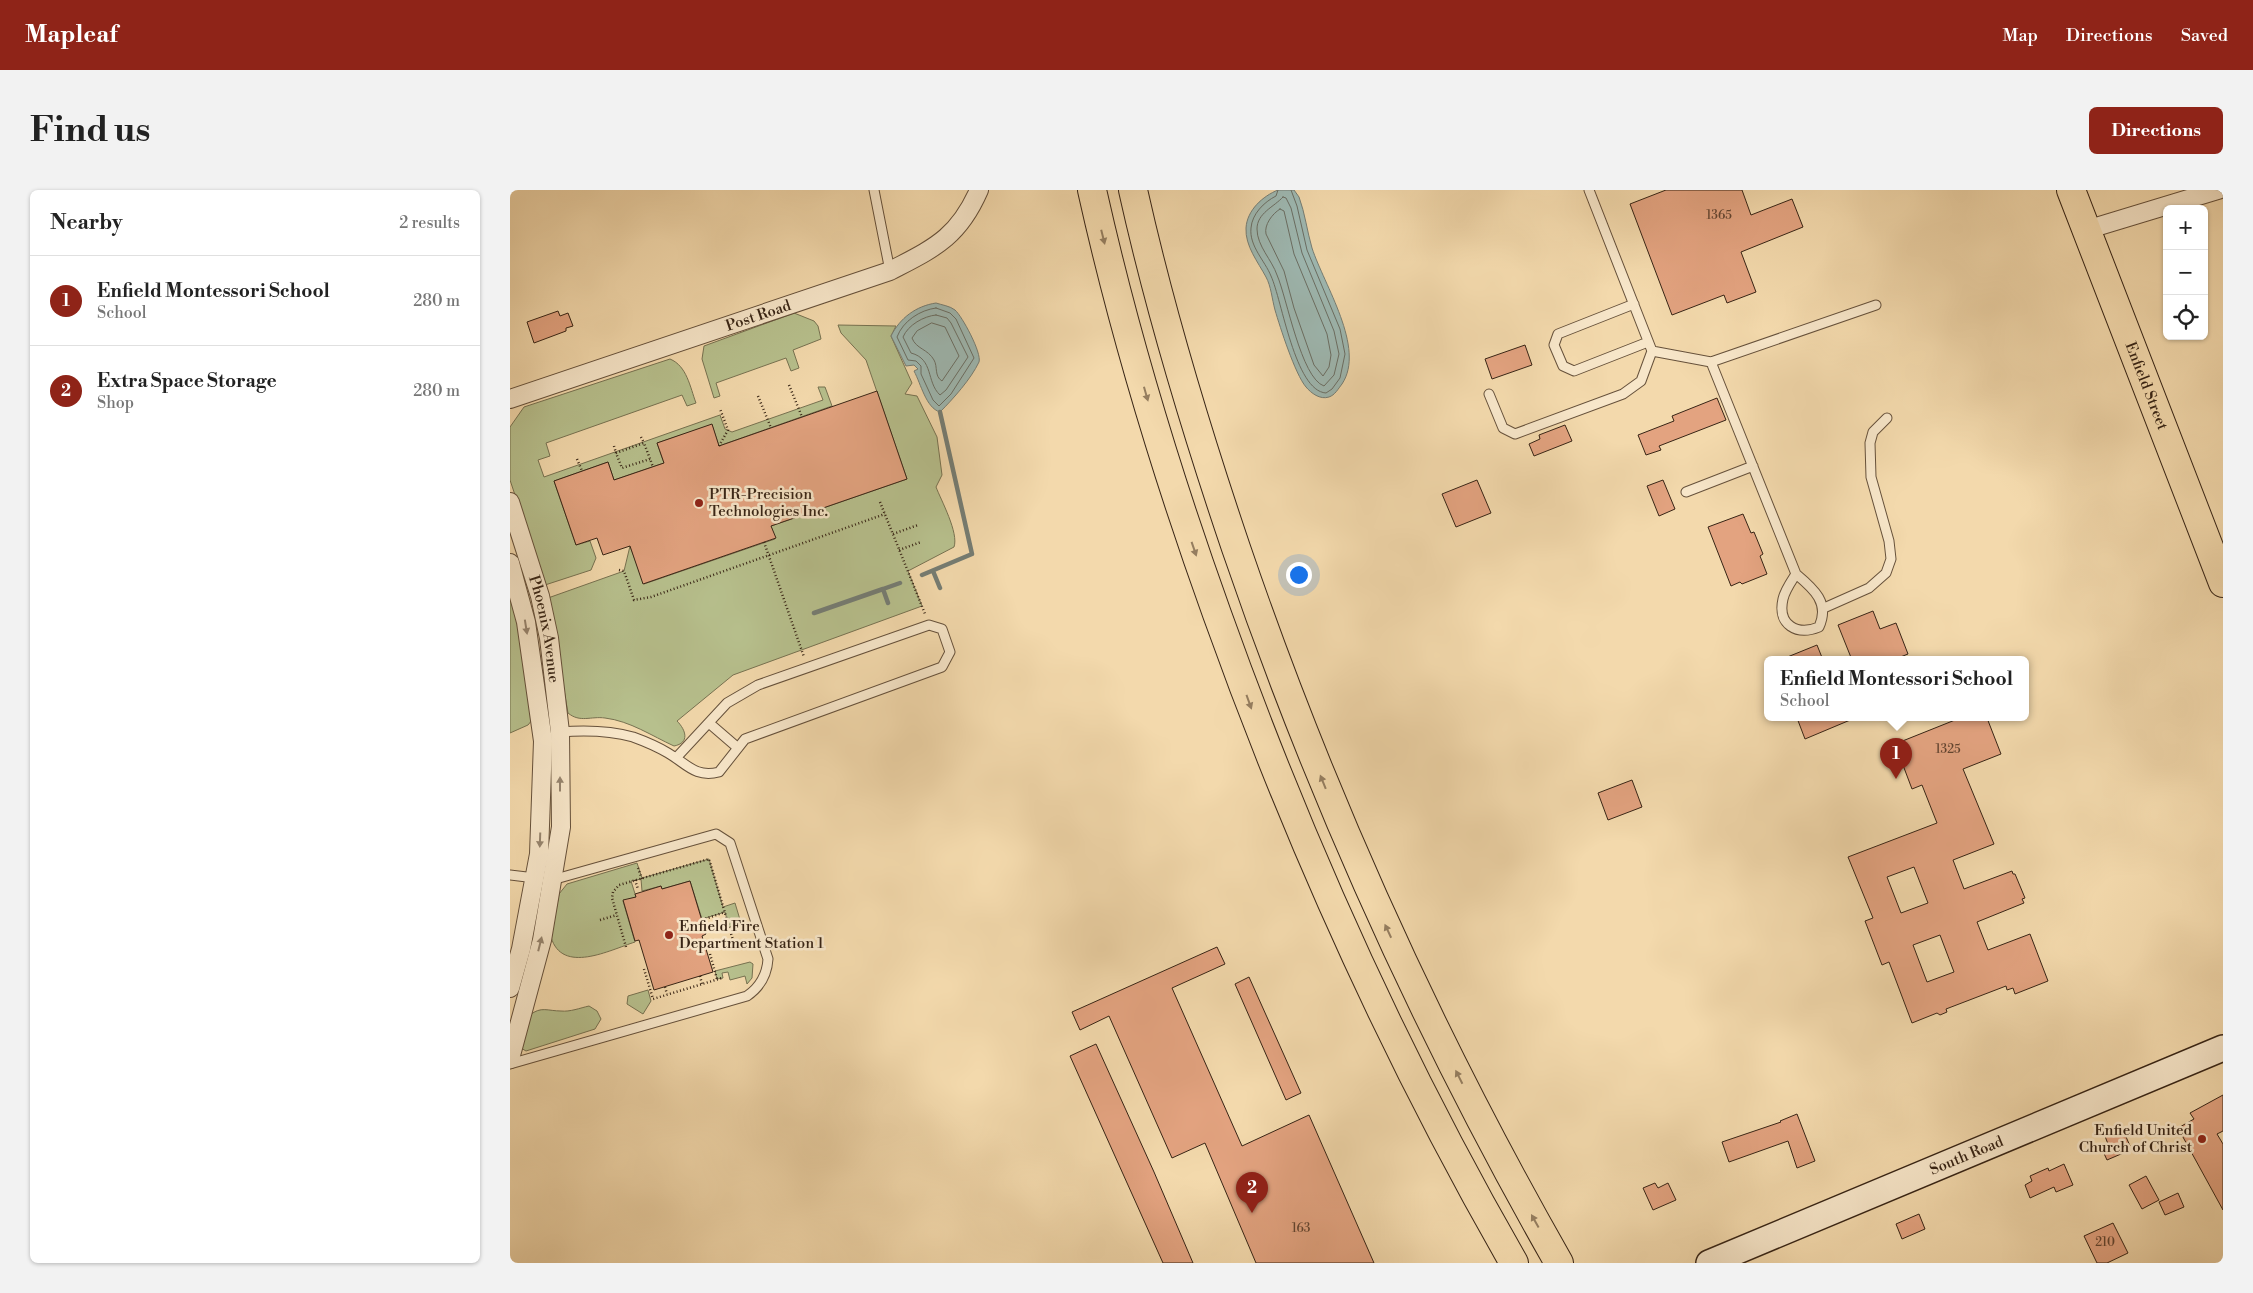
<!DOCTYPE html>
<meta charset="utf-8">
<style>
body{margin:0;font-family:"Libre Bodoni",serif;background:#f2f2f2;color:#222}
.controls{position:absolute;right:15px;top:15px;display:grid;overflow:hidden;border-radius:8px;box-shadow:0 1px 4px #0004}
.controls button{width:45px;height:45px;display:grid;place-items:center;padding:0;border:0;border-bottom:1px solid #e0e0e0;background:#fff;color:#222;font:25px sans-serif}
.you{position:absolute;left:788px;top:384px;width:18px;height:18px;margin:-12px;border:4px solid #fff;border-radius:50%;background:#1a73e8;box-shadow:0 0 0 8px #1a73e833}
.badge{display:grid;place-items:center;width:32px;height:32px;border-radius:50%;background:#8f2418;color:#fff;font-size:16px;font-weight:700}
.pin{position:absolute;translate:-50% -41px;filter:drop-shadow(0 1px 2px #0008)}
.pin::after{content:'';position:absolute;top:26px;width:18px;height:15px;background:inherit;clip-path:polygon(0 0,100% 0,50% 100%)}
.popup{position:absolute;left:1254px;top:466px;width:265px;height:65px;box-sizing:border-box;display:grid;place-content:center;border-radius:8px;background:#fff;filter:drop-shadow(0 1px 4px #0005);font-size:16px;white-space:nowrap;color:#767676}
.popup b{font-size:19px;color:#222}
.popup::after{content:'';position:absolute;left:50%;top:100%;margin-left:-10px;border:10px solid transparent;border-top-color:#fff}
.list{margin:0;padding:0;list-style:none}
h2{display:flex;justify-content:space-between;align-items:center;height:65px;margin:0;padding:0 20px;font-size:21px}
h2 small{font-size:16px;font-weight:400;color:#767676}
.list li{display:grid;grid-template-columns:32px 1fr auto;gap:15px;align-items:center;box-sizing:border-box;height:90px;padding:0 20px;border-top:1px solid #e0e0e0}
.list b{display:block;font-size:19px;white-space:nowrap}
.list p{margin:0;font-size:16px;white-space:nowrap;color:#767676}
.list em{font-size:16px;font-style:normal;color:#767676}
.icon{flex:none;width:28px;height:28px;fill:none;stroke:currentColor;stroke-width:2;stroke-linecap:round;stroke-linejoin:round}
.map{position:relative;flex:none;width:1713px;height:1073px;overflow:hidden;border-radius:8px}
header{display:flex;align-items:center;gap:30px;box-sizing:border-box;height:70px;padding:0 25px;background:#8f2418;color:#fff}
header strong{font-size:24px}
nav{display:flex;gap:28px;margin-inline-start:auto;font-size:18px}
.intro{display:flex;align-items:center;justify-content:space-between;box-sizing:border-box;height:120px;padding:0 30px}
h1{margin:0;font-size:35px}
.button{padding:12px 22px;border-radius:8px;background:#8f2418;color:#fff;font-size:18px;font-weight:700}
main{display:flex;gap:30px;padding:0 30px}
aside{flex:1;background:#fff;border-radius:8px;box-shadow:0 1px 4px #0004}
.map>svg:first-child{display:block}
.green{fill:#b7c08d;stroke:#777251}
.water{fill:#9eb9b3;stroke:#757d74}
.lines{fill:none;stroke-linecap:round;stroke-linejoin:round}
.shore{stroke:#6a6e64;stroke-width:1}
.stream{stroke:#757d74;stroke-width:4.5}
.building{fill:#e3a380;stroke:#372415;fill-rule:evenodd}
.lane-casing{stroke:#66513b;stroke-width:11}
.street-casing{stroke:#66513b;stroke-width:20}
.secondary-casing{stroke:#372415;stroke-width:28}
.primary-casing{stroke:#372415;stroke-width:30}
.highway-casing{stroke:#372415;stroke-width:30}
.path{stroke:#372415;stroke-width:2.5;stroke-dasharray:1 2.5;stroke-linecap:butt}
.lane{stroke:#f7e6c9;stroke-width:9}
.street{stroke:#f7e6c9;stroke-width:18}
.secondary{stroke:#f7e6c9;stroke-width:25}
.primary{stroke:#f3d9ac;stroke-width:28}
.highway{stroke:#f3d9ac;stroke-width:28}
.oneway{fill:#957e60}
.oneway2{fill:#97856f}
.poi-dot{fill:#8f2418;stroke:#f7e6c9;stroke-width:2}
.labels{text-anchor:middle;stroke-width:5;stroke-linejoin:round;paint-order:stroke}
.number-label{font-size:12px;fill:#624430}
.street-label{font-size:15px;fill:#372415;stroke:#f7e6c9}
.poi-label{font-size:15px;fill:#372415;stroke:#f7e6c9;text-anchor:start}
</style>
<header>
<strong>Mapleaf</strong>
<nav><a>Map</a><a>Directions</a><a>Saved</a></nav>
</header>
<div class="intro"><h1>Find us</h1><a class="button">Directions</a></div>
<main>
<aside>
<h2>Nearby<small>2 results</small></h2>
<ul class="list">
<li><span class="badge">1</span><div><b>Enfield Montessori School</b><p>School</p></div><em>280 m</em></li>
<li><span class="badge">2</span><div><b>Extra Space Storage</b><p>Shop</p></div><em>280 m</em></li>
</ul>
</aside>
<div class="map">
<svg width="1713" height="1073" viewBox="0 0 1713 1073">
<rect width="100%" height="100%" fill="#f3d9ac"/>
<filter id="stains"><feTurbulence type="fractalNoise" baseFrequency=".004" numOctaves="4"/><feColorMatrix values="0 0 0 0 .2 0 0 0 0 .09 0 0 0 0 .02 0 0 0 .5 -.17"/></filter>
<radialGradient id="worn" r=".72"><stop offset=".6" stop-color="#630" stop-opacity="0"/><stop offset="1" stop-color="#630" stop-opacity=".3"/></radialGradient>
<path class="green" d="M 284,123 L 304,131 L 308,136 L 311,149 L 283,160 L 289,178 L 281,181 L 276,168 L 206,193 L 210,206 L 204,208 L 192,169 L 194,156 Z
M 328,135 L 386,136 L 381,146 L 402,193 L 395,204 L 407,206 L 427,247 L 432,285 L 426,297 C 431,310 449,343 444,357 L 398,381 L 412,416 L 223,485 L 167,531 C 176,540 180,553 164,556 C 142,546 120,531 95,528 C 81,526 70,533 58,523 L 38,408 L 114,381 L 120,356 L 134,394 L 265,349 L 261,336 L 397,289 L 356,170 L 331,143 Z
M 160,169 C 177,176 180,197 186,213 L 177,216 L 172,205 L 36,253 L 40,266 L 28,270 L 34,287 L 210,225 L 215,239 L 222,242 L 313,210 L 308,197 L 315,197 L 322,216 L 209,256 L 202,235 L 147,253 L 154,273 L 104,290 L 98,272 L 44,291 L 66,355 L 80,351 L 86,368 L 81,380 L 35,395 L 0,290 L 0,237 L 14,217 Z
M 0,405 L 10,443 L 22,530 L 18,535 L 0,543 Z
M 199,669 L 213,717 L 225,713 L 231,733 L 219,737 L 215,722 L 192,729 L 180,691 L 152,699 L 151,696 L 132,701 L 131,689 L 121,691 L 126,707 L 113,711 L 125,752 C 100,760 52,785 41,747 L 49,704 L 57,694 L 127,673 L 132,688 Z
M 240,772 L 243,774 L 242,788 L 237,794 L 235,786 L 220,790 L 218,782 L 212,783 L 213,788 L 207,789 L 205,781 Z
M 138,800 L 141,811 L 133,824 L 117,814 L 118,806 Z
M 79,816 L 87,821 L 91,829 L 85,839 L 16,861 L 11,858 L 20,825 C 31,816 38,821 51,821 C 60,822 70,818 79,816 Z"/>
<path class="water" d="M 768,0 L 784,0 L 789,7 C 795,23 797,41 802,58 C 814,95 856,158 832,194 C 828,199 825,205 819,207 C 810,210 801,203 796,197 C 785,184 770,137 765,120 C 762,109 761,96 756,87 C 748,72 735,56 736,38 C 737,20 753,6 768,0 Z
M 426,113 C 432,115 440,116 445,120 C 452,126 472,163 469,172 C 461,189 443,209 430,222 C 416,218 411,194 404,181 L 408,179 L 404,175 L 396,176 L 381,146 C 390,128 406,116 426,113 Z"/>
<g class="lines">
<path class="shore" d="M 768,0 L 766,6 C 754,12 742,24 741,38 C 739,56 755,71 761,86 C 772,110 785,201 816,203 L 822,199 L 830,188 L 835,164 L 830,139 L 797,60 L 787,16 L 781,0
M 773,7 L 776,8 L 781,18 L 792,63 L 824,141 L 829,164 L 824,185 L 814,196 C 791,188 777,108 767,85 C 762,70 747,56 747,39 C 747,23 764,17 773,7 Z
M 770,19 L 774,21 L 784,64 L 817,144 L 821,165 L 819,177 L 813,186 L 804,175 L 784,118 L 774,81 L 756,44 C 754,35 762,24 770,19 Z
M 426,118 L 440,123 L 446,129 L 464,168 L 441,204 L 429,216 L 423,210 L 411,184 L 411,176 L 406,171 L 398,170 L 387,147 C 393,131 410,120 426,118 Z
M 426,125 L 437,128 L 441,133 L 458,167 L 436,200 L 430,205 C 416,192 424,169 401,163 L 393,147 C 398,135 414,126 426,125 Z
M 422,133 L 435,137 L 449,166 L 432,191 C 424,186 428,177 424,170 C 418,159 406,159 402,148 L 407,141 Z"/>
<path class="stream" d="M 423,381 L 430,398
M 412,385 L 462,364 L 430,222
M 378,413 L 373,399 L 390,393
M 304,423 L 373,399"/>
</g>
<path class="building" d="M 1156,0 L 1232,0 L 1241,25 L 1282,9 L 1293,37 L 1231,62 L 1246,102 L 1217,113 L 1214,105 L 1162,125 L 1120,14 Z
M 48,121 L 50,126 L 58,123 L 63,136 L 56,138 L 56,141 L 24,153 L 17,132 Z
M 1015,155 L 1022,175 L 982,189 L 975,169 Z
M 367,201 L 397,289 L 261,336 L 266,348 L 133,394 L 120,356 L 93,365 L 87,348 L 66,355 L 44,291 L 98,272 L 104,290 L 154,273 L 147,253 L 202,234 L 209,256 Z
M 1207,208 L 1216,230 L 1149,256 L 1151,260 L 1136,265 L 1128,245 L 1164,231 L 1162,226 Z
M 1055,235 L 1062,251 L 1024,266 L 1019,254 L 1030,249 L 1029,245 Z
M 967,290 L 981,323 L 946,337 L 932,304 Z
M 1153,290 L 1165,319 L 1149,326 L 1137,296 Z
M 1233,324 L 1241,343 L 1244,342 L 1253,364 L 1250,366 L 1257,384 L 1232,394 L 1230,392 L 1221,396 L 1198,337 Z
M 1363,421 L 1370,439 L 1386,433 L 1398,464 L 1383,470 L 1342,470 L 1328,435 Z
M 1307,455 L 1313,470 L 1270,470 Z
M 1287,528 L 1345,528 L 1295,549 Z
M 1450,528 L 1477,528 L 1491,564 L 1453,579 L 1484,654 L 1443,670 L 1454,699 L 1502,681 L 1503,684 L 1505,684 L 1515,708 L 1512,709 L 1514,713 L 1467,732 L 1478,760 L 1520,744 L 1538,791 L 1505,804 L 1503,798 L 1497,800 L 1496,796 L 1436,819 L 1437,822 L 1430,825 L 1427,823 L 1402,833 L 1379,772 L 1372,775 L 1355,731 L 1363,728 L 1338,667 L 1427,633 L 1412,595 L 1402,599 L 1385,554 ZM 1404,677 L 1418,713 L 1391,723 L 1377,687 ZM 1430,745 L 1444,782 L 1417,792 L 1403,755 Z
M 1122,590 L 1132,617 L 1098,630 L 1088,603 Z
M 180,691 L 196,744 L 192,746 L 203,782 L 144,800 L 129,750 L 125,751 L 113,710 L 126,707 L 125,704 L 151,696 L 152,699 Z
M 707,757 L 715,774 L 662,798 L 732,956 L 799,925 L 864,1073 L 746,1073 L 695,953 L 662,968 L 599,826 L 570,840 L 562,822 Z
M 739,787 L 791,903 L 776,910 L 725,794 Z
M 586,854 L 644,982 L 683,1073 L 653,1073 L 560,866 Z
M 1713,905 L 1713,941 L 1707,944 L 1713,954 L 1713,1020 L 1668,938 L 1684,929 L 1680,923 Z
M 1287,924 L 1305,971 L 1287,978 L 1278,951 L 1219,972 L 1212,952 L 1271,932 L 1270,931 Z
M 1610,933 L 1620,956 L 1617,958 L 1618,961 L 1597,970 L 1591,957 L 1598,954 L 1593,941 Z
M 1554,974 L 1563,995 L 1546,1002 L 1544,997 L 1520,1008 L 1515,995 L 1522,991 L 1520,986 L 1538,978 L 1539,981 Z
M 1636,986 L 1649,1010 L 1632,1019 L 1619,995 Z
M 1145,993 L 1148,998 L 1158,993 L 1166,1010 L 1143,1020 L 1133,998 Z
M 1668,1003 L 1674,1017 L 1655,1025 L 1649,1012 Z
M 1409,1024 L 1415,1039 L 1392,1049 L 1386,1034 Z
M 1603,1033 L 1618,1063 L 1597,1073 L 1587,1073 L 1574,1046 Z"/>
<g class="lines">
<defs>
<path id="lane" d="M 364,0 L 380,81
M 1124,114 L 1048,144 L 1044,155 L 1053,176 L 1064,181 L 1138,152
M 1142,161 L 1201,172 L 1366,115
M 1201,172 L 1286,384 C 1281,392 1275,400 1273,409 C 1267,435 1287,446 1309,437 C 1320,413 1304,399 1286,384
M 979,204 L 993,238 L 1005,244 L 1113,204 L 1131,191 L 1142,161 L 1079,0
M 1176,302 L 1243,276
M 1314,418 L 1359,398 L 1376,383 L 1381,369 L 1379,351 L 1361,287 L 1360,253 L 1363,242 L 1377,228
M 199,533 L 228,558
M 50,542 C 75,540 98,540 123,547 C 134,551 148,557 158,563 C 177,574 185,588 209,582 L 235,549 L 432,477 L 440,462 L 432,439 L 419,435 L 248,495 L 217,513 L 166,568
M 0,685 L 25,688
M 0,874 L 237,806 C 250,797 257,785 258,769 L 220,653 L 206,644 L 42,690"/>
<g id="street">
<path d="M 1576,40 L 1708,0"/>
<path id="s1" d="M 0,209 L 380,81 C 424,58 448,48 469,0"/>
<path id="s2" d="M 0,312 L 30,406 L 39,448 L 50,542 L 51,637 L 32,750 L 0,869"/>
<path d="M 0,373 L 16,432 L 33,551 L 29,664 L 11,759 L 0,798"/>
</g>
<g id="secondary">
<path id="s3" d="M 1199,1073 L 1713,858"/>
</g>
<g id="primary">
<path id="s4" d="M 1561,0 L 1713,393"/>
</g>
<path id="highway" d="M 582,0 C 614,143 657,285 707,424 C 787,648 885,866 1004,1073
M 623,0 C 650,121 686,240 726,358 C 811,607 919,845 1049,1073"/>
</defs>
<use href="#lane" class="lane-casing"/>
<use href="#street" class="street-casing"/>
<use href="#secondary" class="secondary-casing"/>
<use href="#primary" class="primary-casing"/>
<use href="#highway" class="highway-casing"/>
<path class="path" d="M 279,195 L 292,227
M 248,206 L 261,238
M 131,247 L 134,253
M 104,256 L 106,263
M 209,256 L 218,240 L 210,219
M 67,269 L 72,281
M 140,269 L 112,278 L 106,263 L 134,253 L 143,277
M 370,312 L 415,424
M 383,344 L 408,335
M 254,352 L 294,467
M 389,360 L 411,352
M 109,380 L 114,381 L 124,410 L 141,407 L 375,324
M 128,678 L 132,689
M 125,690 L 128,699
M 90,730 L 107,725
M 192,730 L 215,722
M 116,757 L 102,708 L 103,702 L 109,695 L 199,669 L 225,757
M 200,764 L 207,789
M 134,779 L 143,809 L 212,788
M 190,786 L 192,794
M 155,797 L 157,804"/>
<use href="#lane" class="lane"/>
<use href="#street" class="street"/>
<use href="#secondary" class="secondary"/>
<use href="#primary" class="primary"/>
<use href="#highway" class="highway"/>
</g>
<defs><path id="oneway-solid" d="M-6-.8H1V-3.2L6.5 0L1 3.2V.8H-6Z" transform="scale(1.25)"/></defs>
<g class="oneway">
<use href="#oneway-solid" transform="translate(593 47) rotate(76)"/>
<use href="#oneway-solid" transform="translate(636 204) rotate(74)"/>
<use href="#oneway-solid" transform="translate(684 359) rotate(71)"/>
<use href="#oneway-solid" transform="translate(739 512) rotate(70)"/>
<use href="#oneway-solid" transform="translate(813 592) rotate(-112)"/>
<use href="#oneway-solid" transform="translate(878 741) rotate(-115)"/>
<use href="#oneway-solid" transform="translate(949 887) rotate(-117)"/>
<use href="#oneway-solid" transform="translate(1025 1031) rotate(-119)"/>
</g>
<g class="oneway2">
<use href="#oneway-solid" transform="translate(16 437) rotate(81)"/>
<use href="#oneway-solid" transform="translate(50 594) rotate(-90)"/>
<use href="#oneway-solid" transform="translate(30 650) rotate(92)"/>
<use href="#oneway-solid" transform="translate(30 754) rotate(-76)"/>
</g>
<g class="poi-dot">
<circle cx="189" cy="313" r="5"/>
<circle cx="159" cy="745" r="5"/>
<circle cx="1692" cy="949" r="5"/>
</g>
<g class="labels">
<g class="number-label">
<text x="1209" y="29">1365</text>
<text x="1438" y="563">1325</text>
<text x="791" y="1042">163</text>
<text x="1595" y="1056">210</text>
</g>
<g class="street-label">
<text dy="5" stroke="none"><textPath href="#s1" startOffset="262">Post Road</textPath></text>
<text dy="5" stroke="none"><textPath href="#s4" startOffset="210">Enfield Street</textPath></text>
<text dy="5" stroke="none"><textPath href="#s2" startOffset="132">Phoenix Avenue</textPath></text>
<text dy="5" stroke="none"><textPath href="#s3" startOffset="279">South Road</textPath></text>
</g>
<g class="poi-label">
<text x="199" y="309">PTR-Precision<tspan x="199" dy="17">Technologies Inc.</tspan></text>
<text x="169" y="741">Enfield Fire<tspan x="169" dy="17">Department Station 1</tspan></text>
<text x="1682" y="945" text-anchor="end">Enfield United<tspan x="1682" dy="17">Church of Christ</tspan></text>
</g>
</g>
<rect width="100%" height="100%" filter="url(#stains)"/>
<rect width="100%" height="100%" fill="url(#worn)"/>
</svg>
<div class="controls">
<button>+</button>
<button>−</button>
<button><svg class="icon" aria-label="locate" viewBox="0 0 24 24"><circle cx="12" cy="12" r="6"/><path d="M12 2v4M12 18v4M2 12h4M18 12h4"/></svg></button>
</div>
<div class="you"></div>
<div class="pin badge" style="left:1386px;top:589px">1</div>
<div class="popup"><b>Enfield Montessori School</b>School</div>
<div class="pin badge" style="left:742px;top:1023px">2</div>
</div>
</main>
